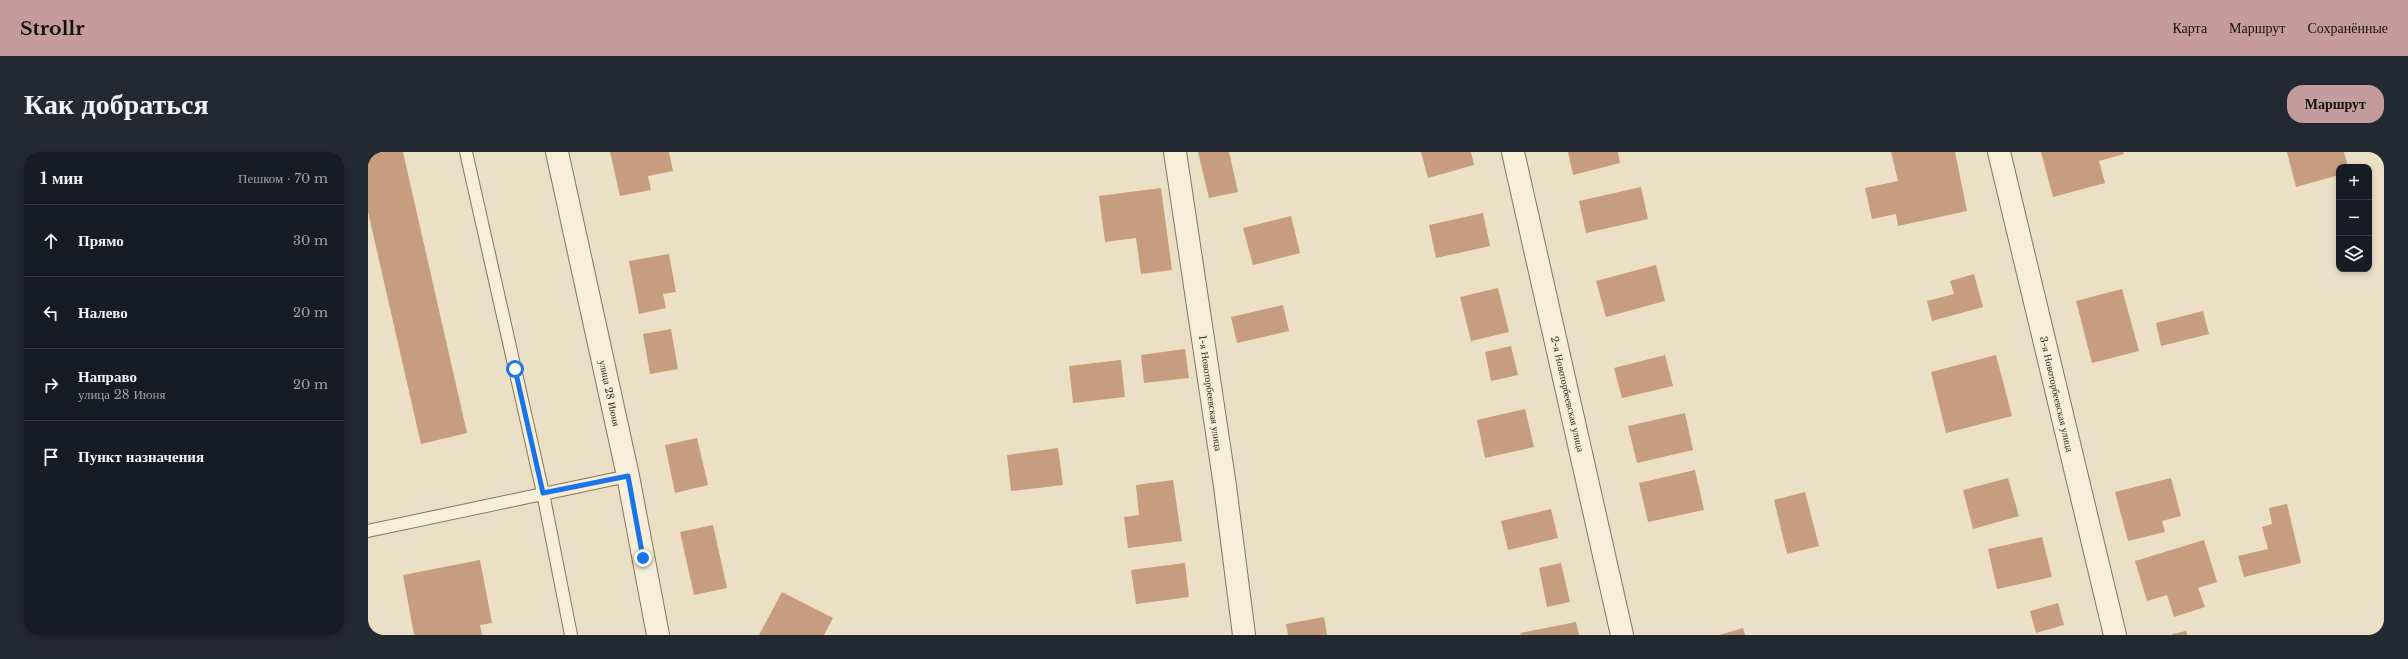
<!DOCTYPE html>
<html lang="ru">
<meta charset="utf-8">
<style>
body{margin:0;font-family:"Libre Baskerville",serif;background:#242831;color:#f1f3f6}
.controls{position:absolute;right:12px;top:12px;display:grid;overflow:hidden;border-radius:8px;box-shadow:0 2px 6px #0003}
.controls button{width:36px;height:36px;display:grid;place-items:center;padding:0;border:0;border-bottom:1px solid #363941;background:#171b24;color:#f1f3f6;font:20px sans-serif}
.stop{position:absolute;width:12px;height:12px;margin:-9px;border:3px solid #1a73e8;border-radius:50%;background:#fff}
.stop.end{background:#1a73e8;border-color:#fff;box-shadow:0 1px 4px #0008}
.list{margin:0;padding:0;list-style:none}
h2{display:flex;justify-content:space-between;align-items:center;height:52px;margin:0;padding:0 16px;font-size:17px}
h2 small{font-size:13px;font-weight:400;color:#9ea1a6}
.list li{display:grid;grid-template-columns:26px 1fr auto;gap:12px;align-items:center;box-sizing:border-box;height:72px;padding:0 16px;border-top:1px solid #363941}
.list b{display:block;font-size:15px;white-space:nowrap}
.list p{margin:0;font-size:13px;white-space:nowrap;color:#9ea1a6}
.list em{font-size:13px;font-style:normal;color:#9ea1a6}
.icon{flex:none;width:22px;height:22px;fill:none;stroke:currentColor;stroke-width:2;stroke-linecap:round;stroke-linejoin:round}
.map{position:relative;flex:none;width:2016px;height:483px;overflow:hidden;border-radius:16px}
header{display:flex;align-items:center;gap:24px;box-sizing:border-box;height:56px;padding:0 20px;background:#c59c9e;color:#111}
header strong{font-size:19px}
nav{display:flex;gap:22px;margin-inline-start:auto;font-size:14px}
.intro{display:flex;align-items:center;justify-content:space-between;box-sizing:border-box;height:96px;padding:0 24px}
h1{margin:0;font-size:28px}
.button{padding:10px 18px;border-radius:16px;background:#c59c9e;color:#111;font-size:14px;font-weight:700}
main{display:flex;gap:24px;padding:0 24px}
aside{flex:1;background:#171b24;border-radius:16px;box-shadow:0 2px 6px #0003}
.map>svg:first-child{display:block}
.building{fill:#c79d7f}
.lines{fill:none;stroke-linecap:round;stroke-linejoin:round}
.service-casing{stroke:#85735d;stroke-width:14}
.minor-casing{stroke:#85735d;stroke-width:24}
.tertiary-casing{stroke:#85735d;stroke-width:24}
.service{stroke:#f6eed9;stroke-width:12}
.minor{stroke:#f6eed9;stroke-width:22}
.tertiary{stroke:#f6eed9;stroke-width:22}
.route{stroke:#1a73e8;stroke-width:5}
.labels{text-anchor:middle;stroke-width:3;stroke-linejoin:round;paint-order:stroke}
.street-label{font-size:10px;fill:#372b20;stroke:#f3ebd6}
</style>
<header>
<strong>Strollr</strong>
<nav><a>Карта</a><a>Маршрут</a><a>Сохранённые</a></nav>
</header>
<div class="intro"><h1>Как добраться</h1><a class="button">Маршрут</a></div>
<main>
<aside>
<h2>1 мин<small>Пешком · 70 m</small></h2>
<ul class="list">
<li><svg class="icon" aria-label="ahead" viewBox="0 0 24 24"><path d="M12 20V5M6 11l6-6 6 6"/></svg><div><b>Прямо</b></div><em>30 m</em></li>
<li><svg class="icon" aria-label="left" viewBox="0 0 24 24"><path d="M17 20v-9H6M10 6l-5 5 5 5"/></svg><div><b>Налево</b></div><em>20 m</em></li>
<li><svg class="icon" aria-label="right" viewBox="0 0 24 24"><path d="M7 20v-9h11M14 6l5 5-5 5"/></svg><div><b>Направо</b><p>улица 28 Июня</p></div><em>20 m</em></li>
<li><svg class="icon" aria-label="arrive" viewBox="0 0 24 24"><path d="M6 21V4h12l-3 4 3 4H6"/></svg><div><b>Пункт назначения</b></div></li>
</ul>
</aside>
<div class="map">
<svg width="2016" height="483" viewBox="0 0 2016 483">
<rect width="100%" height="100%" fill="#ebe0c6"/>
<path class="building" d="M 0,0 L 35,0 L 99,281 L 53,292 L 0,60 Z
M 242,0 L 301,0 L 305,19 L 280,24 L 283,38 L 252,44 Z
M 830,0 L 861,0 L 870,40 L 841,46 Z
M 1053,0 L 1103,0 L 1106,13 L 1060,26 Z
M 1200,0 L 1250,0 L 1252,11 L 1205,23 Z
M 1523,0 L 1587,0 L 1599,59 L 1530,74 L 1528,62 L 1504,67 L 1497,36 L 1530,29 Z
M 1673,0 L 1755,0 L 1756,2 L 1731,9 L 1737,31 L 1685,45 Z
M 1919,0 L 1976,0 L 1980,15 L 1971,15 L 1971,23 L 1928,35 Z
M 1273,35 L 1280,67 L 1218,81 L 1211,49 Z
M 793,36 L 804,118 L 773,122 L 768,86 L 737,90 L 731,44 Z
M 1115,61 L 1122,94 L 1068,106 L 1061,73 Z
M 923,64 L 932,101 L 885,113 L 875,76 Z
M 301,102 L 308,140 L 295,142 L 298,156 L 271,162 L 261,109 Z
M 1288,113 L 1297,149 L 1238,165 L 1228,129 Z
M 1606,122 L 1615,155 L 1564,169 L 1559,149 L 1586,142 L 1582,129 Z
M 1130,136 L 1141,180 L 1103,189 L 1092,145 Z
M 1754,137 L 1771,199 L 1724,211 L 1708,149 Z
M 915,153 L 921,179 L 869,191 L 863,165 Z
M 1835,159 L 1841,182 L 1793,194 L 1788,171 Z
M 303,177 L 310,217 L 282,222 L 275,182 Z
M 1143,194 L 1150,223 L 1123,229 L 1117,200 Z
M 817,197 L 821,226 L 776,231 L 773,203 Z
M 1297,203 L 1305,234 L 1254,246 L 1246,216 Z
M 1628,203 L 1644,264 L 1578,281 L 1563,220 Z
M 753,208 L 757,245 L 705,251 L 701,214 Z
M 1157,257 L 1166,295 L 1117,306 L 1109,268 Z
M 1317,261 L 1325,298 L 1269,311 L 1260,274 Z
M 329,286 L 340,333 L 307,341 L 297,293 Z
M 690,296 L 695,333 L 643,339 L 639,303 Z
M 1327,318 L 1336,358 L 1280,370 L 1271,331 Z
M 1640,326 L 1651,364 L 1605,377 L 1595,338 Z
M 1803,326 L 1813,364 L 1794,369 L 1797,380 L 1760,389 L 1747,340 Z
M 805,328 L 814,389 L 760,396 L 756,365 L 771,363 L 768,333 Z
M 1437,340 L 1451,394 L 1419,402 L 1406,348 Z
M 1919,352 L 1933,411 L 1876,425 L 1870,404 L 1900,397 L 1894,375 L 1904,372 L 1901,356 Z
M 1183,357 L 1190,386 L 1140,398 L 1133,369 Z
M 345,373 L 359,436 L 326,443 L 312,380 Z
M 1674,385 L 1684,425 L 1629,437 L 1620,397 Z
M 1836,388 L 1849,430 L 1830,436 L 1837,455 L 1806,465 L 1799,443 L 1779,449 L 1767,409 Z
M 112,408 L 124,471 L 112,473 L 114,483 L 46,483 L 35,423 Z
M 817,411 L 821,445 L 768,452 L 763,418 Z
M 1193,411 L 1202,450 L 1179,455 L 1171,416 Z
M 414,440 L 465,466 L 456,483 L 391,483 Z
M 1690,451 L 1696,473 L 1668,481 L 1662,459 Z
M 956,465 L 959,483 L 920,483 L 918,472 Z
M 1208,470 L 1211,483 L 1153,483 L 1152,481 Z
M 1375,476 L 1377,483 L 1351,483 Z
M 1818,479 L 1819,483 L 1804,483 L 1804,482 Z"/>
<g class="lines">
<defs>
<path id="service" d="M 98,0 L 175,341 L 203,483
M 0,379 L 260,324"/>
<path id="minor" d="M 807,0 L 857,334 L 876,483
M 1145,0 L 1254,483
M 1631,0 L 1747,483"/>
<path id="tertiary" d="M 189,0 L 260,324 L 290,483"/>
</defs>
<use href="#service" class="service-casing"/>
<use href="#minor" class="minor-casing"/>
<use href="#tertiary" class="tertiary-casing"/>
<use href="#service" class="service"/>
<use href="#minor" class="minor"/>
<use href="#tertiary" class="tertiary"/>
</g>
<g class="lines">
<path class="route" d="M 147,217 L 175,341 L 260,324 L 275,406"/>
</g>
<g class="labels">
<g class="street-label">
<text transform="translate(242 241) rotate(78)" y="4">улица 28 Июня</text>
<text transform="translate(843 241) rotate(82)" y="4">1-я Новоторбеевская улица</text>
<text transform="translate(1200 242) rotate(77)" y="4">2-я Новоторбеевская улица</text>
<text transform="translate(1689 242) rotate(77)" y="4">3-я Новоторбеевская улица</text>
</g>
</g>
</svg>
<div class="controls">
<button>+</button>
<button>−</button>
<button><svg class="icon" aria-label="layers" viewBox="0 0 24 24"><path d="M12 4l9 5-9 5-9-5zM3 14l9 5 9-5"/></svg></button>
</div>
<div class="stop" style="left:147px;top:217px"></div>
<div class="stop end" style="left:275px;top:406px"></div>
</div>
</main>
